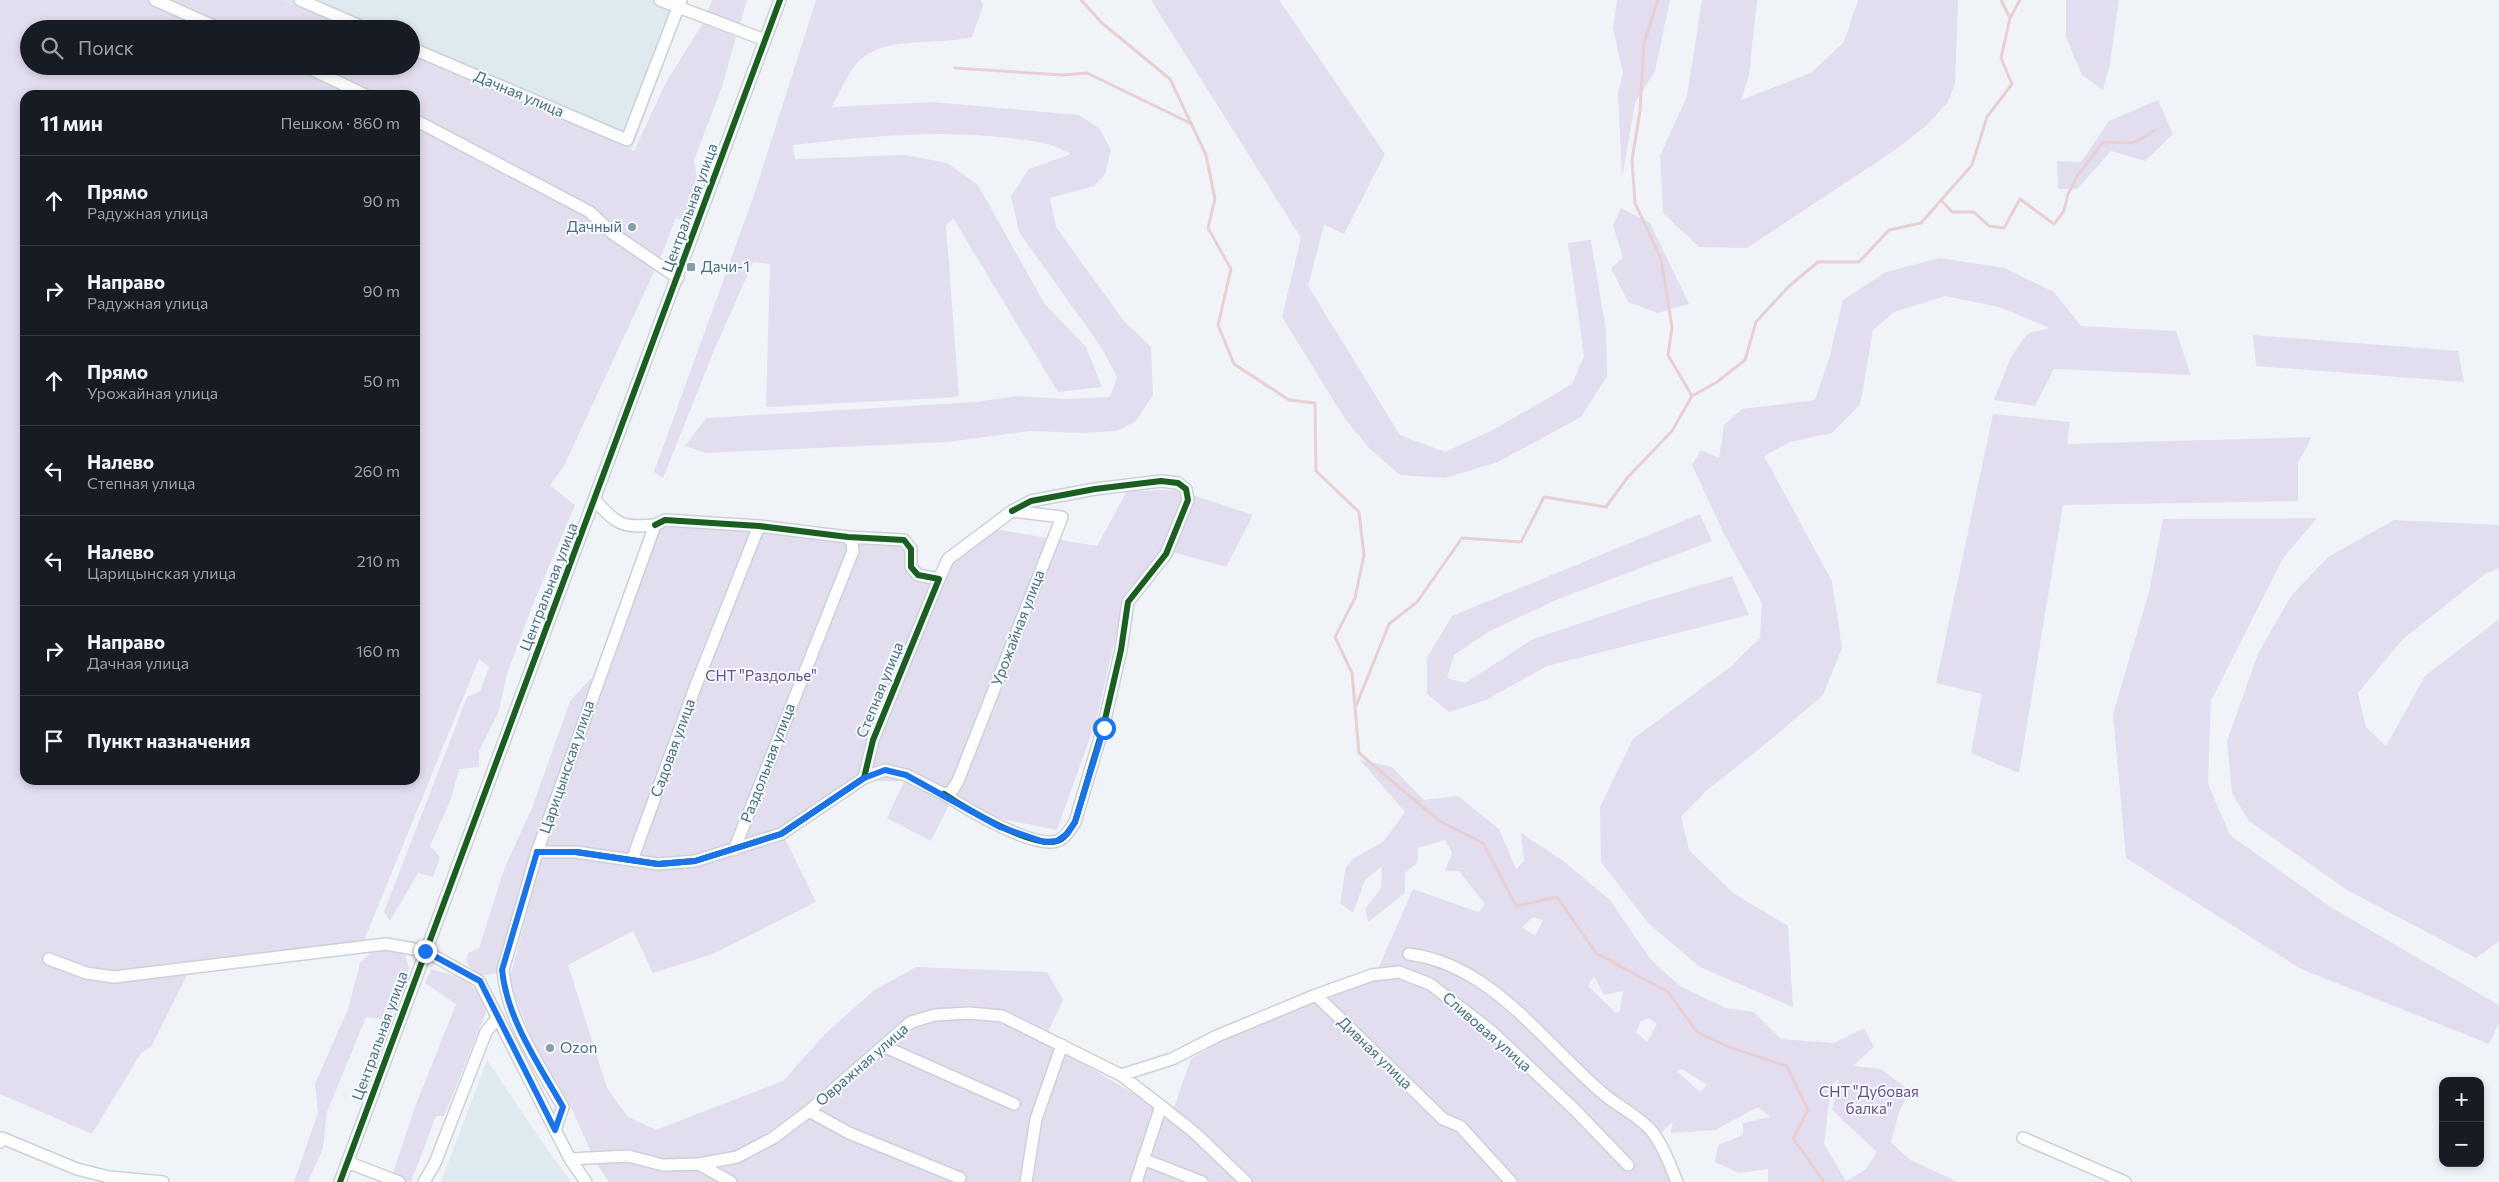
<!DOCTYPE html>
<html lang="ru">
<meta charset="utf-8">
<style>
body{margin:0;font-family:Commissioner,sans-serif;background:#20242c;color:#f1f3f6}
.controls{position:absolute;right:15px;bottom:15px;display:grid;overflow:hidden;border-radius:10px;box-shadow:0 2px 8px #0003}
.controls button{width:45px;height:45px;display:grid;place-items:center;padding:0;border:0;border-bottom:1px solid #363941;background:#171b24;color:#f1f3f6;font:25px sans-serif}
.stop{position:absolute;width:15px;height:15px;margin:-11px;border:4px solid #1a73e8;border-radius:50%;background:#fff}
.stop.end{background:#1a73e8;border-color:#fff;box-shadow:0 1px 5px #0008}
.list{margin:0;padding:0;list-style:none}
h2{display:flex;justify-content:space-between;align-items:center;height:65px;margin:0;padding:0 20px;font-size:21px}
h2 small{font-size:16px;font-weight:400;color:#9ea1a6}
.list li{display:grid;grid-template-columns:32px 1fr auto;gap:15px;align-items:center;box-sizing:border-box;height:90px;padding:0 20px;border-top:1px solid #363941}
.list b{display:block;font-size:19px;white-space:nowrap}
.list p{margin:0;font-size:16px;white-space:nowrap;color:#9ea1a6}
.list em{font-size:16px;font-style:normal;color:#9ea1a6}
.icon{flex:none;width:28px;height:28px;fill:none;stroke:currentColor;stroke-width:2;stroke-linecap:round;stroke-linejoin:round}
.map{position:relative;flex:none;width:2499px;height:1182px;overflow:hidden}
.search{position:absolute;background:#171b24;box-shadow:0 2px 8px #0003;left:20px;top:20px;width:400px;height:55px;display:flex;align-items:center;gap:12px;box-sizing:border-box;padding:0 18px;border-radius:28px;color:#9ea1a6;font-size:19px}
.panel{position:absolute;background:#171b24;box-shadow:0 2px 8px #0003;left:20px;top:90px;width:400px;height:695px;border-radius:15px}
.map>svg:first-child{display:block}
.residential{fill:#dee9f0}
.green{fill:#e3ddf0;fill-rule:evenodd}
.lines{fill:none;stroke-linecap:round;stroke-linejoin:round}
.stream{stroke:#e8d0d2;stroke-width:3}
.minor-casing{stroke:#cbd2d5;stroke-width:14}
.minor{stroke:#fdfdfe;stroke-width:11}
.cycleway-casing{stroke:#f3f9fe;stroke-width:9}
.cycleway{stroke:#1b5e20;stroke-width:6}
.route{stroke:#1a73e8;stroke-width:6}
.poi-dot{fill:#879ea4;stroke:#f3f9fe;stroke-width:2}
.labels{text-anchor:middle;stroke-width:4;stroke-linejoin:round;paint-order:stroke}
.street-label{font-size:15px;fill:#4f6f77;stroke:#f3f9fe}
.poi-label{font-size:15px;fill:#4f6f77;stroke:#f3f9fe;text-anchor:start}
.park-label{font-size:15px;fill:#6d4d87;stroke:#f3f9fe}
</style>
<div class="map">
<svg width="2499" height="1182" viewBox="0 0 2499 1182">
<rect width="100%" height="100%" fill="#f0f4f8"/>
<path class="residential" d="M 282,0 L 688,0 L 632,150 L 411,55 L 411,29 L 349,29 Z
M 487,1060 L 538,1136 L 571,1182 L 441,1182 Z"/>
<path class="green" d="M 0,0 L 282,0 L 349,29 L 29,29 L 29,66 L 411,66 L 411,55 L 634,151 L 665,84 L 703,23 L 736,37 L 722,87 L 694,160 L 699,192 L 684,222 L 676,218 L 660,259 L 564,466 L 550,485 L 575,505 L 531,609 L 507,674 L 499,711 L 479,751 L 479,767 L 459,769 L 451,799 L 430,846 L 440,857 L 433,877 L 418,873 L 390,921 L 384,912 L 467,697 L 480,691 L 489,667 L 479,659 L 359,953 L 188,973 L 151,1047 L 141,1053 L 92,1134 L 0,1094 ZM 25,95 L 415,95 L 415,780 L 25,780 Z
M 712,0 L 747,0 L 739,27 L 707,13 Z
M 816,0 L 981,0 L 983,5 L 972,37 C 937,46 887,35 860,60 C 851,68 837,96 832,107 L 932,102 L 1079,115 L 1100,129 L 1111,150 L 1105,174 L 1094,186 L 1050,198 L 1056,227 L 1123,320 L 1151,347 L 1153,395 L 1136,421 L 1117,431 L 1081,433 L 1030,431 L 947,442 L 706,453 L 685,446 L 706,418 L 976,402 L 1017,396 L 1066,399 L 1110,397 L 1117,377 L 1101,347 L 1019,232 L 1011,196 L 1029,169 L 1071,154 C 1048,141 1033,141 1008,138 C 934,129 867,137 793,145 L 795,159 L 905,155 L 947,163 L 978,185 L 1044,303 L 1086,347 L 1102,387 L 1058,392 L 953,218 L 946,226 L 959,397 L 766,407 L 770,264 L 753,262 L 713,353 L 663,478 L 654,472 L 753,198 Z
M 1151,0 L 1279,0 L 1385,154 L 1344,234 L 1324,225 L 1308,286 L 1400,435 L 1445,452 L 1493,430 L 1572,384 L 1584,356 L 1568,243 L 1591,240 L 1606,330 L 1607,376 L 1581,417 L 1498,462 L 1445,478 L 1400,475 L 1370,449 L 1345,419 L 1282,317 L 1301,238 Z
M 1617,0 L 1670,0 L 1655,71 L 1635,103 L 1622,178 L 1618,93 L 1623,73 L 1613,28 Z
M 1702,0 L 1757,0 L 1749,75 L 1741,100 L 1811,73 L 1844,42 L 1858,0 L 1958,0 L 1955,83 L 1948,102 L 1927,125 L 1895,150 L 1747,248 L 1699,247 L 1663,213 L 1660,156 L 1687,96 Z
M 2066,0 L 2119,0 L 2110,64 L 2103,90 L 2082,75 L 2066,37 Z
M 2158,100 L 2173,134 L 2145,161 L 2111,151 L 2077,189 L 2058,189 L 2057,161 L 2081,162 L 2109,121 Z
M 1621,208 L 1650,223 L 1689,304 L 1658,313 L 1628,302 L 1611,268 L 1623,258 L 1613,225 Z
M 1940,258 L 2005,268 L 2054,292 L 2081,326 L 2176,331 L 2191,375 L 2054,369 L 2035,406 L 1994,400 L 2011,357 L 2027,334 L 2050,328 L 1999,307 L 1945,296 L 1894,312 L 1873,330 L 1860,405 L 1832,433 L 1790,442 L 1764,456 L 1832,581 L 1842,648 L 1823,695 L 1763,746 L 1707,790 L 1681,817 L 1689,850 L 1733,893 L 1788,926 L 1793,1007 L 1700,967 L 1648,923 L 1601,862 L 1600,807 L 1633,739 L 1729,668 L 1760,638 L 1762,603 L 1725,536 L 1692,465 L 1701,450 L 1719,458 L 1724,425 L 1742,409 L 1815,400 L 1829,359 L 1843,300 L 1886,272 Z
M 2253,335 L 2458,351 L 2464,382 L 2256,366 Z
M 1993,414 L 2070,422 L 2067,444 L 2312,437 L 2298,463 L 2298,501 L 2063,505 L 2019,773 L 1971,753 L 1982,694 L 1936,683 Z
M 1177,490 L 1253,515 L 1226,567 L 1162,549 L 1130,590 L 1120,617 L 1097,718 L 1057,830 L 997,818 L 954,795 L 931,841 L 887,818 L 904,781 L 865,781 L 785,839 L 816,902 L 713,954 L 653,973 L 633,931 L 568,965 L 607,1088 L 628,1117 L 656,1130 L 783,1081 L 825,1034 L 873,991 L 916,967 L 1047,972 L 1063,1000 L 1043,1042 L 1084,1064 L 1171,1116 L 1191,1059 L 1239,1031 L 1375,976 L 1413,889 L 1478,912 L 1485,904 L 1459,871 L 1445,871 L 1452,853 L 1445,840 L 1418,848 L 1417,863 L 1405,873 L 1405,893 L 1368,922 L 1365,909 L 1381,888 L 1382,866 L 1365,880 L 1353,913 L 1340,903 L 1346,867 L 1353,859 L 1384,841 L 1405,812 L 1360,760 L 1392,767 L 1424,800 L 1458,796 L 1499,829 L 1516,869 L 1524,861 L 1521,833 L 1562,860 L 1610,900 L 1651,960 L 1680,986 L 1726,1008 L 1754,1012 L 1781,1039 L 1834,1043 L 1864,1028 L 1874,1047 L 1853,1066 L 1881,1069 L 1910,1091 L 1899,1112 L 1891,1142 L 1910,1160 L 1958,1182 L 1768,1182 L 1768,1169 L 1739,1173 L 1715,1162 L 1718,1145 L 1743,1135 L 1743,1123 L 1770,1117 L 1758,1107 L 1715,1130 L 1671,1133 L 1673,1121 L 1659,1135 L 1681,1182 L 609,1182 L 596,1163 L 569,1103 L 540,1060 L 509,981 L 546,840 L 598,694 L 664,520 L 907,546 L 908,575 L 942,581 L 954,555 L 993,529 L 1097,546 L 1127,491 ZM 1533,917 L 1543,920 L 1535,936 L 1522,927 ZM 1594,976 L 1604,995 L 1623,991 L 1620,1011 L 1616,1013 L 1588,986 ZM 1649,1018 L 1657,1024 L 1647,1042 L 1636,1032 L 1641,1021 ZM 1682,1069 L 1707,1085 L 1700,1092 L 1677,1071 ZM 1839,1079 L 1832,1110 L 1877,1152 L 1865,1170 L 1846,1181 L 1824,1144 L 1831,1085 Z
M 1700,514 L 1712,541 L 1556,600 L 1488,632 L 1454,655 L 1447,678 L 1465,683 L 1533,639 L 1647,601 L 1732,576 L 1749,615 L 1547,666 L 1486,700 L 1449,712 L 1427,694 L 1427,658 L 1452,616 Z
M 2317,518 L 2283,558 L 2211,701 L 2208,784 L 2230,835 L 2332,908 L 2499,1005 L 2499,1023 L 2489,1044 L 2301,969 L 2126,858 L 2113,714 L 2149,592 L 2163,519 Z
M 2394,520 L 2499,525 L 2499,568 L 2485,574 L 2403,639 L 2358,693 L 2366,727 L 2386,746 L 2425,676 L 2499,619 L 2499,941 L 2476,958 L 2347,890 L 2249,821 L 2232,793 L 2227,741 L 2258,654 L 2291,596 L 2328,557 Z
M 591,678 L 594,689 L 498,973 L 477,976 L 466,961 L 468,953 L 479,948 L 505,867 L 532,808 L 570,701 Z
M 382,946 L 405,955 L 409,968 L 390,1020 L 366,1017 L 327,1112 L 323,1148 L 308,1182 L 294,1182 L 318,1112 L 315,1084 L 348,1009 L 360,963 L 376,947 Z
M 431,969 C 465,979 471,977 487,1010 L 444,1116 L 436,1116 L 411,1182 L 390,1182 L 415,1107 L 456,1004 L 425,983 Z"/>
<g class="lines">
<path class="stream" d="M 1081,0 L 1102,23 L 1170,79 L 1206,155 L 1215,199 L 1208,228 L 1231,269 L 1218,325 L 1234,364 L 1289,400 L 1315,403 L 1316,471 L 1359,512 L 1364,555 L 1355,598 L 1335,637 L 1352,673 L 1359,753 L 1439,821 L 1483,843 L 1516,906 L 1557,897 L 1596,953 L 1668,992 L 1697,1032 L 1729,1047 L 1787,1066 L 1808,1110 L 1793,1138 L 1824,1182
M 2010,18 L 2020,0
M 955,68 L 1062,75 L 1087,73 L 1190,123
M 1941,200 L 1952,212 L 1974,212 L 1989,226 L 2004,228 L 2020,199 L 2054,224 L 2064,211 L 2068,194 L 2078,175 L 2103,142 L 2133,143 L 2154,131
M 1692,396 L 1717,382 L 1745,360 L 1756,322 L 1788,287 L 1818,262 L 1859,262 L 1889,230 L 1921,223 L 1972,165 L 1987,117 L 2012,84 L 2001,58 L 2010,18 L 2001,0
M 1356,706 L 1389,624 L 1417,602 L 1462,538 L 1521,542 L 1544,497 L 1606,507 L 1627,478 L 1672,431 L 1692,396 L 1668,355 L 1672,327 L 1661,259 L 1635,203 L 1632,160 L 1640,111 L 1644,43 L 1658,0"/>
<defs>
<path id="minor" d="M 155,0 L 220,29
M 300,0 L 367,29
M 660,0 L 765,40
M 411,48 L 627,140 L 681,0
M 305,66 L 365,95
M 415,120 L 590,212 L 612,233 L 678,278
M 864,778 L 885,770 L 906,775 L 944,794 L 951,792 L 958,781 L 1062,517 L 1012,511 L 948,559 L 939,579
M 944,794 C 965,808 1033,849 1057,841 C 1065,839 1070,829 1075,822 L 1103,728 L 1121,650 L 1128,602 L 1166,554 L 1188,500 L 1186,489 L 1178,483 L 1161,481 L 1095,489 L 1031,501 L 1012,511
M 734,850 L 853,551 L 852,543 L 848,537
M 537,852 L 576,852 L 658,864 L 695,861 L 781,834 L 864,778 L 873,740 L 939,579 L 918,575 L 911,567 L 911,549 L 904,540 L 848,537 L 759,526 L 665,520 L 655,525
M 632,860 L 696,685 L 759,526
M 1409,954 C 1494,965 1545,1046 1606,1096 C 1620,1107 1636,1115 1649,1128 C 1662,1142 1670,1165 1677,1182
M 49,959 L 86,973 L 114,977 L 386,944 L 425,951 L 479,981 L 570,1159 L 586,1182
M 1316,995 L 1372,975 L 1399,972 L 1430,984 L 1490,1030 L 1574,1109 L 1628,1165
M 883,1046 L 1014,1104
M 1121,1075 L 1172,1059 L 1217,1036 L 1316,995 L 1443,1119 L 1460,1126 L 1511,1182
M 809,1111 L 849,1133 L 960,1178
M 555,1130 L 563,1107 C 539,1065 507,1019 503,970 L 537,852 L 655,525 C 622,528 617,525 595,500
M 2023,1138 L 2125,1182
M 0,1142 L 2,1138 L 77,1169 L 109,1177 L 163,1182
M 570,1159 L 628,1156 L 663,1165 L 699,1164 L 731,1182
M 1143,1159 L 1202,1182
M 347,1162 L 399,1182
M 699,1164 L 737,1157 L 773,1138 L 809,1111 L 911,1022 L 935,1015 L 969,1013 L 1002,1016 L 1121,1075 L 1161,1106
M 340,1182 L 780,0
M 424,1182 L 435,1163 L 486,1032 L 498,1017
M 1026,1182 L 1036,1119 L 1062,1045
M 1136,1182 L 1161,1106 L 1195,1133 L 1246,1182"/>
</defs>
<use href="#minor" class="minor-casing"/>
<use href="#minor" class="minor"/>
<defs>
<path id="cycleway" d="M 944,794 C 965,808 1033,849 1057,841 C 1065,839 1070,829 1075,822 L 1103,728 L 1121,650 L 1128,602 L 1166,554 L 1188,500 L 1186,489 L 1178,483 L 1161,481 L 1095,489 L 1031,501 L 1012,511
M 537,852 L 576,852 L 658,864 L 695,861 L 781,834 L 864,778 L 873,740 L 939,579 L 918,575 L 911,567 L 911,549 L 904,540 L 848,537 L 759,526 L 665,520 L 655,525
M 340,1182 L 780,0"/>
</defs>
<use href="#cycleway" class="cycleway-casing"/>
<use href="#cycleway" class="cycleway"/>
</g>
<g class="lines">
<path class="route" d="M 425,951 L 480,981 L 555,1130 L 563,1107 C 539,1065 507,1019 502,970 L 537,852 L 576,852 L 658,864 L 695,861 L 781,834 L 864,778 L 885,770 L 906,775 L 1000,827 L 1044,842 L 1057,841 L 1067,834 L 1075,822 L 1104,728"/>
</g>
<g class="poi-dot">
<circle cx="632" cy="227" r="5"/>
<rect x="686" y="262" width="10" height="10" rx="2.5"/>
<circle cx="550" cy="1048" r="5"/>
</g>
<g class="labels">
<g class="street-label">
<text transform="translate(519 94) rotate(23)" y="5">Дачная улица</text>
<text transform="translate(690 208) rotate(-70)" y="5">Центральная улица</text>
<text transform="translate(549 587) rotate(-69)" y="5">Центральная улица</text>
<text transform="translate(1018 628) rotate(-69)" y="5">Урожайная улица</text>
<text transform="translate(880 690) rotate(-68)" y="5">Степная улица</text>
<text transform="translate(673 748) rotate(-70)" y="5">Садовая улица</text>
<text transform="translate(768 763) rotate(-69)" y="5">Раздольная улица</text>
<text transform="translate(567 767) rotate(-71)" y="5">Царицынская улица</text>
<text transform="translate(1487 1032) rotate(41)" y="5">Сливовая улица</text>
<text transform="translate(380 1036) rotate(-70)" y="5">Центральная улица</text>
<text transform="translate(1375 1053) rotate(44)" y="5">Дивная улица</text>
<text transform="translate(862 1065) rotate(-41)" y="5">Овражная улица</text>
</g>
<g class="poi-label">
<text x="622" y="232" text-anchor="end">Дачный</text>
<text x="701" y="272">Дачи-1</text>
<text x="560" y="1053">Ozon</text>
</g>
<g class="park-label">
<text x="761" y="681">СНТ "Раздолье"</text>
<text x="1869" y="1097">СНТ "Дубовая<tspan x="1869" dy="17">балка"</tspan></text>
</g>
</g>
</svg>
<div class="controls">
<button>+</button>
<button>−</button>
</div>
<div class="stop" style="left:1104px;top:728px"></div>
<div class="stop end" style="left:425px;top:951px"></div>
<div class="search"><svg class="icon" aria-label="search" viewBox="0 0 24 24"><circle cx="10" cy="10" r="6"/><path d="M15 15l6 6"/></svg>Поиск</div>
<section class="panel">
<h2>11 мин<small>Пешком · 860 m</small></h2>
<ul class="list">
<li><svg class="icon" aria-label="ahead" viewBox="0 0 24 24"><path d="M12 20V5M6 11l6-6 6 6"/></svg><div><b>Прямо</b><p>Радужная улица</p></div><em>90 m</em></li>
<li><svg class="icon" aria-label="right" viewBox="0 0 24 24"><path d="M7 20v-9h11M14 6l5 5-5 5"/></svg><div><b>Направо</b><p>Радужная улица</p></div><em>90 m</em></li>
<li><svg class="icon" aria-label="ahead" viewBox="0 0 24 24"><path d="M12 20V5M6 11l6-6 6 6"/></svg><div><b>Прямо</b><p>Урожайная улица</p></div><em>50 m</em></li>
<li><svg class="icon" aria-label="left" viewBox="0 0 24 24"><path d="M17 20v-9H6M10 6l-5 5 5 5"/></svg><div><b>Налево</b><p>Степная улица</p></div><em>260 m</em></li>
<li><svg class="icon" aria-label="left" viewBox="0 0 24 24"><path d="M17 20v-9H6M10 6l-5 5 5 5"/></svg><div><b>Налево</b><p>Царицынская улица</p></div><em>210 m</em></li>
<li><svg class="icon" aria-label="right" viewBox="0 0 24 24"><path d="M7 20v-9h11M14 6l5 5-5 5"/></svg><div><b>Направо</b><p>Дачная улица</p></div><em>160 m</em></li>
<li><svg class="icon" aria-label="arrive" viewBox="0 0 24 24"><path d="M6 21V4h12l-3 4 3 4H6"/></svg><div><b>Пункт назначения</b></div></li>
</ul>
</section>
</div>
